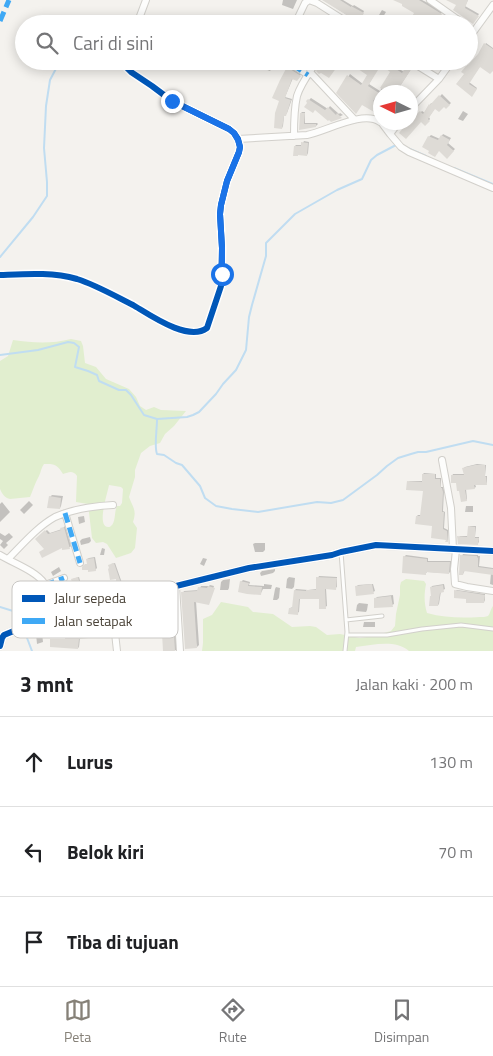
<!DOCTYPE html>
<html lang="id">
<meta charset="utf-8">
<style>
body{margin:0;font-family:"Titillium Web",sans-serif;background:#f6f6f6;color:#202124}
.compass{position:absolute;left:373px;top:85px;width:45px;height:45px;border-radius:50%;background:#fff;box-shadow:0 2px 12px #0003;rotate:275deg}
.stop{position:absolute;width:15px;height:15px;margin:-11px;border:4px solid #1a73e8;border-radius:50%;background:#fff}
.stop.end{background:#1a73e8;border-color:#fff;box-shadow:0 1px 5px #0008}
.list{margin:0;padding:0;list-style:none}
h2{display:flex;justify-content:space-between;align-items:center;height:65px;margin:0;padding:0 20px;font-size:21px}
h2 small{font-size:16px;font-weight:400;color:#757577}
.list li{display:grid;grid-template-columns:32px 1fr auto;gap:15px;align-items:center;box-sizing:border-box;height:90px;padding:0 20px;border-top:1px solid #e0e0e0}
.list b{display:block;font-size:19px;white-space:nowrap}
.list em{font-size:16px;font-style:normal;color:#757577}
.icon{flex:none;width:28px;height:28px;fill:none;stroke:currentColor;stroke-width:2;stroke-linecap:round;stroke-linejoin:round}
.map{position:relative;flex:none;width:493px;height:651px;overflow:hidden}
.search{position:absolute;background:#fff;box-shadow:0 2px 12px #0003;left:15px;right:15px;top:15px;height:55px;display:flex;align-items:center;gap:12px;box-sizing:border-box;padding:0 18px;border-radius:28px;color:#757577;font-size:19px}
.sheet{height:335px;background:#fff}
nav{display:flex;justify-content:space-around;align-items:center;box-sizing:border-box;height:70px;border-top:1px solid #e0e0e0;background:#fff;font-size:14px;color:#757577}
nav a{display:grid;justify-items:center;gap:2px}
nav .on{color:#868178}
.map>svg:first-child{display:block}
.green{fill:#e1eecf;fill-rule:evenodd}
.shadow{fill:#0003;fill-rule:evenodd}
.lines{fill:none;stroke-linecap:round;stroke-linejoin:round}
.stream{stroke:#c0ddf1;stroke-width:2}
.building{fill:#dedbd6}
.service-casing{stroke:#d2d0cb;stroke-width:5}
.minor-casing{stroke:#d2d0cb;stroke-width:8}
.tertiary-casing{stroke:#d2d0cb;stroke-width:9}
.service{stroke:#fdfdfc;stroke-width:3}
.minor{stroke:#fdfdfc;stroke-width:6}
.tertiary{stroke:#fdfdfc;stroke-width:8}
.quiet{stroke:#3fa9f5;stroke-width:5;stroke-dasharray:10 5;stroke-linecap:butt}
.cycleway-casing{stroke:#fff;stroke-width:9}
.cycleway{stroke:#0057b8;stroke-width:6}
.route{stroke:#1a73e8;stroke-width:6}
.key{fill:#fff;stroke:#c9c7c4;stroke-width:1}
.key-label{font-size:14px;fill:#4b4439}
</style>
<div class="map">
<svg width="493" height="651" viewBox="0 0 493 651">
<rect width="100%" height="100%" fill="#f4f2ee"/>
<path class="green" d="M 71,339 L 81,341 L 83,346 L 85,363 L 96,367 L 106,379 L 129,389 L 136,397 L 140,406 L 146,410 L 154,407 L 161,410 L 186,411 L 174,426 L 165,434 L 160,443 L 150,446 L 141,453 L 135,470 L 135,477 L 129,497 C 133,508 137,510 133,522 L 137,528 L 135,548 L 131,553 L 116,558 L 107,544 L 103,542 L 96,543 L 92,538 L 88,504 L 76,502 L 77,476 C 73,470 69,472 63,474 C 57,464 54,464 44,464 C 41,468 41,472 39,476 C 35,483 33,490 30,497 L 10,499 C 5,498 2,494 0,489 L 0,361 L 8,356 L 13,340 C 33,343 52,344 71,339 ZM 109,485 L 121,487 L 123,489 L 122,503 L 120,506 L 117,506 C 114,512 116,522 111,526 C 110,527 109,527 108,527 C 96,526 108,492 109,485 Z
M 406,579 L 424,581 L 426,584 C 424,595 424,603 427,613 C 445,618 462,618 480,617 C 482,617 486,617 488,616 C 490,614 491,608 493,606 L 493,651 L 409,651 C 395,639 373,645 356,647 L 355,651 L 202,651 L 203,643 L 203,619 L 212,615 L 221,602 L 248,607 L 253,612 L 273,614 L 292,627 L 310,626 L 316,627 L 327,635 L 340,634 L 360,638 L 373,636 L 391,631 L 395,626 L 396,614 L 400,595 L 400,586 L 401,582 Z"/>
<path class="shadow" d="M 283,0 L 297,0 L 293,9 L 282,5 Z
M 324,0 L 343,0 L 353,6 L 354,5 L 364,11 L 358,24 L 356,24 L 353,19 Z
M 398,0 L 422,0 L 428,3 L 442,12 L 435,24 L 397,24 L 400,19 L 410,23 L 416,12 Z
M 449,0 L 468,0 L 465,6 L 479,14 L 474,21 L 458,5 Z
M 382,10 L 386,12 L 380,22 L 376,20 Z
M 261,19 L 265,19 L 264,21 L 271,24 L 259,24 Z
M 319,19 L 324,22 L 323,24 L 315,24 Z
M 453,20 L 456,22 L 455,24 L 450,24 Z
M 486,43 L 493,48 L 493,69 L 481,65 L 469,82 L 477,88 L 472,95 L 466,74 L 467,66 L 468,65 L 469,66 L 479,55 Z
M 299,61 L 310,61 L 306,66 Z
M 323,61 L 332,61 L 337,65 L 330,75 Z
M 348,61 L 391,61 L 390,63 L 404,72 L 410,64 L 413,66 L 400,86 L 405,90 L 403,92 L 380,92 L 380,102 L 375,109 L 338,93 L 350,74 L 363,84 L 368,75 ZM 381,63 L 391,71 L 380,91 L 369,84 Z
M 424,61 L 432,61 L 437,64 L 434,69 Z
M 265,62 L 274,65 L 270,71 L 262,68 Z
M 290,65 L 301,74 L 297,80 L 293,78 L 285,97 L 292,99 L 287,113 L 284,116 L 283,126 L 282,128 L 281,80 Z
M 442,94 L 451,103 L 446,108 L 444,105 L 435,108 L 429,117 L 430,119 L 427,123 L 421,120 L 401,133 L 422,111 L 425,113 L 430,105 L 431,103 L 433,104 Z
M 311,98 L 328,109 L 330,106 L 339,114 L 340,113 L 343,115 L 331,120 L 308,101 Z
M 463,111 L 468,114 L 463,121 L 458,119 Z
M 302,112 L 305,112 L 305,123 L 317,123 L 318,124 L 316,126 L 300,129 L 301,113 Z
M 443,134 L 451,138 L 448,143 L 455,149 L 447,157 L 429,137 L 431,135 L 440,139 Z
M 304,141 L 309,142 L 308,153 L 307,155 L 295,146 L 296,145 L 302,145 Z
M 477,464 L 486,465 L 485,476 L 487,476 L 487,482 L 486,484 L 475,484 L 476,487 L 474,488 L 466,489 L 467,499 L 466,500 L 457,482 L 452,476 L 453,474 L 465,474 L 464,468 L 465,467 Z
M 424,473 L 436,474 L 436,478 L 441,478 L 441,487 L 443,487 L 444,490 L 443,511 L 445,512 L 444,528 L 448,530 L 448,540 L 447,541 L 433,524 L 417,516 L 418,515 L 421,515 L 424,490 L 408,482 L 410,481 L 423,481 L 423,474 Z
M 52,495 L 63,496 L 61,506 L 60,508 L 50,497 Z
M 29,501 L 33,505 L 24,514 L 20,510 Z
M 2,502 L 10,512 L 0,522 L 0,504 Z
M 466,506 L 473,506 L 473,512 L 465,512 Z
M 84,516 L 85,522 L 79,524 L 78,517 Z
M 65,526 L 71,546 L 70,547 L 63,549 L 63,546 L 45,549 L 36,539 L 47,530 L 50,533 L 62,529 Z
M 470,526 L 476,526 L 475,537 L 479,537 L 479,542 L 478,543 L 459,537 L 460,536 L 468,536 L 469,527 Z
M 0,533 L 5,536 L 9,533 L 13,537 L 6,543 L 8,545 L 4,549 L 0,545 L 3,541 L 0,539 Z
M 90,537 L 91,541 L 89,543 L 81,545 L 80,541 L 82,539 Z
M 255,543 L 265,543 L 265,550 L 263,552 L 255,552 L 253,544 Z
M 102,548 L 105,549 L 104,555 L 100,555 Z
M 463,554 L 478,555 L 478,556 L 480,556 L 479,566 L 493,568 L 493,585 L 490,584 L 491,573 L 465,570 L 463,574 L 462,556 Z
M 406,555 L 428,558 L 428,561 L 451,561 L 451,571 L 449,573 L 427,572 L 425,574 L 404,557 Z
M 95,557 L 97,568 L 95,570 L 83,568 L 88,563 L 87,559 L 89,558 Z
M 203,558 L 207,559 L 204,566 L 200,564 Z
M 115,563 L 122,583 L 123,583 L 123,591 L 122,592 L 117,577 L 111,564 Z
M 59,567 L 61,571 L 53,576 L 51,572 Z
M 275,569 L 275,571 L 273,573 L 261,576 L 260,573 L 262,571 Z
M 319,576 L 337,577 L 337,587 L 335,588 L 326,588 L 327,606 L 325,607 L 320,598 L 300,598 L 299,612 L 297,613 L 290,608 L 293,607 L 295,590 L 296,589 L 308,590 L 317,589 L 318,578 Z
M 79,577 L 83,591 L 86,591 L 86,594 L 85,596 L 83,596 L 82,598 L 60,595 L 61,594 L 76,592 L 73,579 Z
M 289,577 L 295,578 L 294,587 L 292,589 L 286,588 L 287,579 Z
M 230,579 L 229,588 L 228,590 L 220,590 L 221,582 L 223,580 Z
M 243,580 L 250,582 L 249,585 L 264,586 L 264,584 L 272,585 L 271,589 L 263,589 L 261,593 L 247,593 L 241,582 Z
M 373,584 L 375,591 L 373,592 L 356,587 L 358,585 Z
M 444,584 L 445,589 L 441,591 L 439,604 L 438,605 L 432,595 L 431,588 L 432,586 Z
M 210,585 L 214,586 L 208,603 L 196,601 L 199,645 L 197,647 L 183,593 L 184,591 L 199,590 L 201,586 L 209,586 Z
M 276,587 L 280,588 L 279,598 L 277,600 L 273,600 L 275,589 Z
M 457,590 L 485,594 L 485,600 L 484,602 L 455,591 Z
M 393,595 L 394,604 L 392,605 L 375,599 L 377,597 Z
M 173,596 L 177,650 L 165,651 L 161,598 L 163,597 Z
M 359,603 L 368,604 L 367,610 L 366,612 L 356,611 L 357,605 Z
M 364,622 L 375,622 L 375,627 L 363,627 Z
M 82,625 L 88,625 L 88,635 L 87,637 L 80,638 L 79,647 L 78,648 L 51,640 L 53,639 L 66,639 L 67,631 L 68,629 L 81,630 L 81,627 Z
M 42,633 L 43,642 L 37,644 L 36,634 Z"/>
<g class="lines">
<path class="stream" d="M 84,24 L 91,16
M 403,146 L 426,156
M 454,168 L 493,184
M 0,257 L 33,217 L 47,196 L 47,182 L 44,148 L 46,106 L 50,80 L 60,61
M 0,355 L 38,350 L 68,342 L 74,343 L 79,347 L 75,367 L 88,371 L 97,375 L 99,381 L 119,390 L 126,390 L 131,395 L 144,415 L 157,419 L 187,417 L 193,415 L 199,412 L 216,394 L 223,384 L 236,370 L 246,350 L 249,317 L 252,305 L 266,256 L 266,243 L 295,214 L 337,190 L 362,179 L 371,160 L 377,155 L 396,145
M 157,420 C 157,430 154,446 157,454 L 164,455 L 176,463 L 182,465 L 200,486 L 205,498 L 216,506 L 232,509 L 258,512 L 317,502 L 331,503 L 343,500 L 377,475 L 387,466 L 398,458 L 411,454 L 418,452 L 426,452 L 473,441 L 493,445
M 0,607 L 13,611 L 23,625
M 24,630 L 32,651"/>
</g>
<path class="building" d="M 322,0 L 340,0 L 351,7 L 351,6 L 364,13 L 358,24 L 355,24 L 353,19 Z
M 393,0 L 419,0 L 442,14 L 436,24 L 432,24 L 427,21 L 426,24 L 408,24 L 414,13 L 402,6 L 402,4 Z
M 446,0 L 468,0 L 465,8 L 479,16 L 473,24 L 453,10 L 456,5 Z
M 484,43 L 493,49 L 493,71 L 490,74 L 480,67 L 469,84 L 477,89 L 472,97 L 456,84 L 464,74 L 461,72 L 466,66 L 467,66 L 478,54 Z
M 322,61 L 328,61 L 337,67 L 329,78 L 321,73 L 319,74 L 316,71 Z
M 346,61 L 360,61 L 371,68 L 371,66 L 378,70 L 368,86 L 379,93 L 373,101 L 379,105 L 374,112 L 362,105 L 356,114 L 336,93 L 347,75 L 361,85 L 367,75 Z
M 377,61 L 392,61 L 390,65 L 402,73 L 407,65 L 412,68 L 399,88 L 406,92 L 387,92 L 380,88 L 390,72 Z
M 288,65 L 290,69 L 301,76 L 297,81 L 292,79 L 285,98 L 291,100 L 286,116 L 284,116 L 282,129 L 274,128 L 275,113 L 279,101 L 272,98 L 280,80 Z
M 439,95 L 450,105 L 446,109 L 444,107 L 439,112 L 435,109 L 428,119 L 430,121 L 425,126 L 421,122 L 406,139 L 399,133 L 408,122 L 410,122 L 410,120 L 420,111 L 423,114 L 429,104 L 430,105 Z
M 308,99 L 325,110 L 328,107 L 336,115 L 337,113 L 342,118 L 331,122 L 329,120 L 328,121 L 315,110 L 313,113 L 304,107 L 307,103 L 306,101 Z
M 300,113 L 305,113 L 304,124 L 316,124 L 316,127 L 299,130 Z
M 441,135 L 450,140 L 447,145 L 454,151 L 447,159 L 439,151 L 435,157 L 428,153 L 429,151 L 422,147 L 428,136 L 438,140 Z
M 301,142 L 308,143 L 307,156 L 298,155 L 298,156 L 293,156 L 294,146 L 301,146 Z
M 475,465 L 485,465 L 485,477 L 486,476 L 487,485 L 474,485 L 475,489 L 465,490 L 467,501 L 461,502 L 459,491 L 457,491 L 456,483 L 451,483 L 451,475 L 464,475 L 462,468 Z
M 422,474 L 435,474 L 435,479 L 440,479 L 441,488 L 442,488 L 443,492 L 442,512 L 444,512 L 443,529 L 447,531 L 448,542 L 445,542 L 446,540 L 431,538 L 432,526 L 415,524 L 416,516 L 420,516 L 423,491 L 406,490 L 407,481 L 422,482 Z
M 49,496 L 61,498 L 60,509 L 47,508 Z
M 468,526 L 475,527 L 475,538 L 479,538 L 478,545 L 458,544 L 457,536 L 467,537 Z
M 64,527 L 70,549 L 62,550 L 62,548 L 42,558 L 39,552 L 44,549 L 35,539 L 45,530 L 48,534 L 61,530 L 60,528 Z
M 460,555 L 477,556 L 477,557 L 478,558 L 478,567 L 493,569 L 493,575 L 464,571 L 463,575 L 459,575 Z
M 403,556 L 427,559 L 427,562 L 450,562 L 449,574 L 426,572 L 426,575 L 402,573 Z
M 94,558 L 96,571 L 88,572 L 88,570 L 82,570 L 82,567 L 85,564 L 87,564 L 86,559 Z
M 114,563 L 121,583 L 122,583 L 122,593 L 116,593 L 116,579 L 110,580 L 109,574 L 108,569 L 109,568 L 108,565 Z
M 78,577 L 82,592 L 85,592 L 86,597 L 82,597 L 82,600 L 73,600 L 73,598 L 59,600 L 59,594 L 75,593 L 71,579 Z
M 316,577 L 337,578 L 336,590 L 325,589 L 326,609 L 319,609 L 319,599 L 299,599 L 298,615 L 288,614 L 289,608 L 292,608 L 294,590 L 306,591 L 306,590 L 316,590 Z
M 240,581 L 249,583 L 248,586 L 262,587 L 261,595 L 247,594 L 238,592 Z
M 372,584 L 374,594 L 356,596 L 355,586 Z
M 443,585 L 444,592 L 440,593 L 438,606 L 429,606 L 430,596 L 431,596 L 430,587 Z
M 208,586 L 215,588 L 209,605 L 194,602 L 197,648 L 185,649 L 181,592 L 197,591 L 198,587 L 207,588 Z
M 454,590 L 485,595 L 484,603 L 466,603 L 466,599 L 454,598 Z
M 391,596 L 393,607 L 374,608 L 374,598 Z
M 172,597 L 175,651 L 163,651 L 160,598 Z
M 80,626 L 87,626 L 88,638 L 79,639 L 78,649 L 50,647 L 50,639 L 65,639 L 65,630 L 80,631 Z"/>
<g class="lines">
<defs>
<path id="service" d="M 341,552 L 347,632 L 345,651
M 346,620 L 382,616
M 347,635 L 387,635 L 422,629 L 461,625 L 493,629"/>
<path id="minor" d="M 430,0 L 464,24
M 137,24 L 146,0
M 295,24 L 305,3 L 309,0 L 317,3 L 350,24
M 469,38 L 493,5
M 410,61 L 439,79
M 293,65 L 308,75
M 310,72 L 354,119
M 410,109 L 439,79 L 452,61
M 381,122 L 390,134
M 399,122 L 390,134 L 401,147 L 409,152 L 493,188
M 294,136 C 294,123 294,109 297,96 C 301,83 310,72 317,61
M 238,139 L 307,135 C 327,131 363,110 380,122
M 0,275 C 26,274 52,272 77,279 C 96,285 115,296 133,305 C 150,315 188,342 207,328 L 221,286 L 222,248 L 220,214 L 221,205 L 227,181 L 239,152 L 240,147 L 238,139 L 234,133 L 229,129 L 172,101 L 152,86 L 131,72 L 127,68 L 127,61
M 442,460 L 451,508 L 453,549
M 65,513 L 80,563
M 456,550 L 454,569 L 455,584 L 467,587 L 493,591
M 0,555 C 13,563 36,571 44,583 C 51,594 54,609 58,621
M 8,559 C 22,545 37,527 55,517 C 73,509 94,506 113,505
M 45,585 L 64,578
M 176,586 L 180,651
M 111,610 L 115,633 L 117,651"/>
<path id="tertiary" d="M 0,646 L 2,638 L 4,635 L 21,628 L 106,612 L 138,601 L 168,588 L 249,568 L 332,555 L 341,552 L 376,545 L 493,551"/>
</defs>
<use href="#service" class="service-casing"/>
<use href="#minor" class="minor-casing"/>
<use href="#tertiary" class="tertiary-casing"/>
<use href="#service" class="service"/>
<use href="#minor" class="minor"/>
<use href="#tertiary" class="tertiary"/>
<path class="quiet" d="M 0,21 L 9,0
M 293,65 L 308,75
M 65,513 L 80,563
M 45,585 L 64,578"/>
<defs>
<path id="cycleway" d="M 0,275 C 26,274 52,272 77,279 C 96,285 115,296 133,305 C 150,315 188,342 207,328 L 221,286 L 222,248 L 220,214 L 221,205 L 227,181 L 239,152 L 240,147 L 238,139 L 234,133 L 229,129 L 172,101 L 152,86 L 131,72 L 127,68 L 127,61
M 0,646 L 2,638 L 4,635 L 21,628 L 106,612 L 138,601 L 168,588 L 249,568 L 332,555 L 341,552 L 376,545 L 493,551"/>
</defs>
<use href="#cycleway" class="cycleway-casing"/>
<use href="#cycleway" class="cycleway"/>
</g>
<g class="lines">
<path class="route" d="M 172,101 L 229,129 L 234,133 L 238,140 L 240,147 L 239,152 L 227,181 L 221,205 L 220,214 L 222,248 L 222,274"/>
</g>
<rect x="12" y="581" width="166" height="57" rx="8" class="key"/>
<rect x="22" y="595" width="23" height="7" fill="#0057b8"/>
<rect x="22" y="618" width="23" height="6" fill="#3fa9f5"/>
<g class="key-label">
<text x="54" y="603">Jalur sepeda</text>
<text x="54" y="626">Jalan setapak</text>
</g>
</svg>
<svg class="compass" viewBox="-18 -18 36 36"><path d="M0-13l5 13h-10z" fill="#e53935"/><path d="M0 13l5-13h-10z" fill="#757577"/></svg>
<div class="stop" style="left:222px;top:274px"></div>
<div class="stop end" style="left:172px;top:101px"></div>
<div class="search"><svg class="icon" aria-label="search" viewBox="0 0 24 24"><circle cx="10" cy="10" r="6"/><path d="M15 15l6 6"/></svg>Cari di sini</div>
</div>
<section class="sheet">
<h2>3 mnt<small>Jalan kaki · 200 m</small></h2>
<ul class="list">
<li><svg class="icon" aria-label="ahead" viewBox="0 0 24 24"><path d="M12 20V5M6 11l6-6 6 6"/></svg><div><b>Lurus</b></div><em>130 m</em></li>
<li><svg class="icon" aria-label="left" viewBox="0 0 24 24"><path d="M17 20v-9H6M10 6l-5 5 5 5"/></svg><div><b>Belok kiri</b></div><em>70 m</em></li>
<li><svg class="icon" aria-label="arrive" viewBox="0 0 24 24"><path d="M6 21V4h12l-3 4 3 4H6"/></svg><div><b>Tiba di tujuan</b></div></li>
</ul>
</section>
<nav>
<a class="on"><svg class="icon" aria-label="map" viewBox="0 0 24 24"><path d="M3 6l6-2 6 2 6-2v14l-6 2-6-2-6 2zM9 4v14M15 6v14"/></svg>Peta</a>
<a><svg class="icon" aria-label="directions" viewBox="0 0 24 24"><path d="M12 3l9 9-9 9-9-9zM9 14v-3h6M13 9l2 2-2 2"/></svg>Rute</a>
<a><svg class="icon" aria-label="saved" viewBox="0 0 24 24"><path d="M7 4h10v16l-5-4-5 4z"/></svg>Disimpan</a>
</nav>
